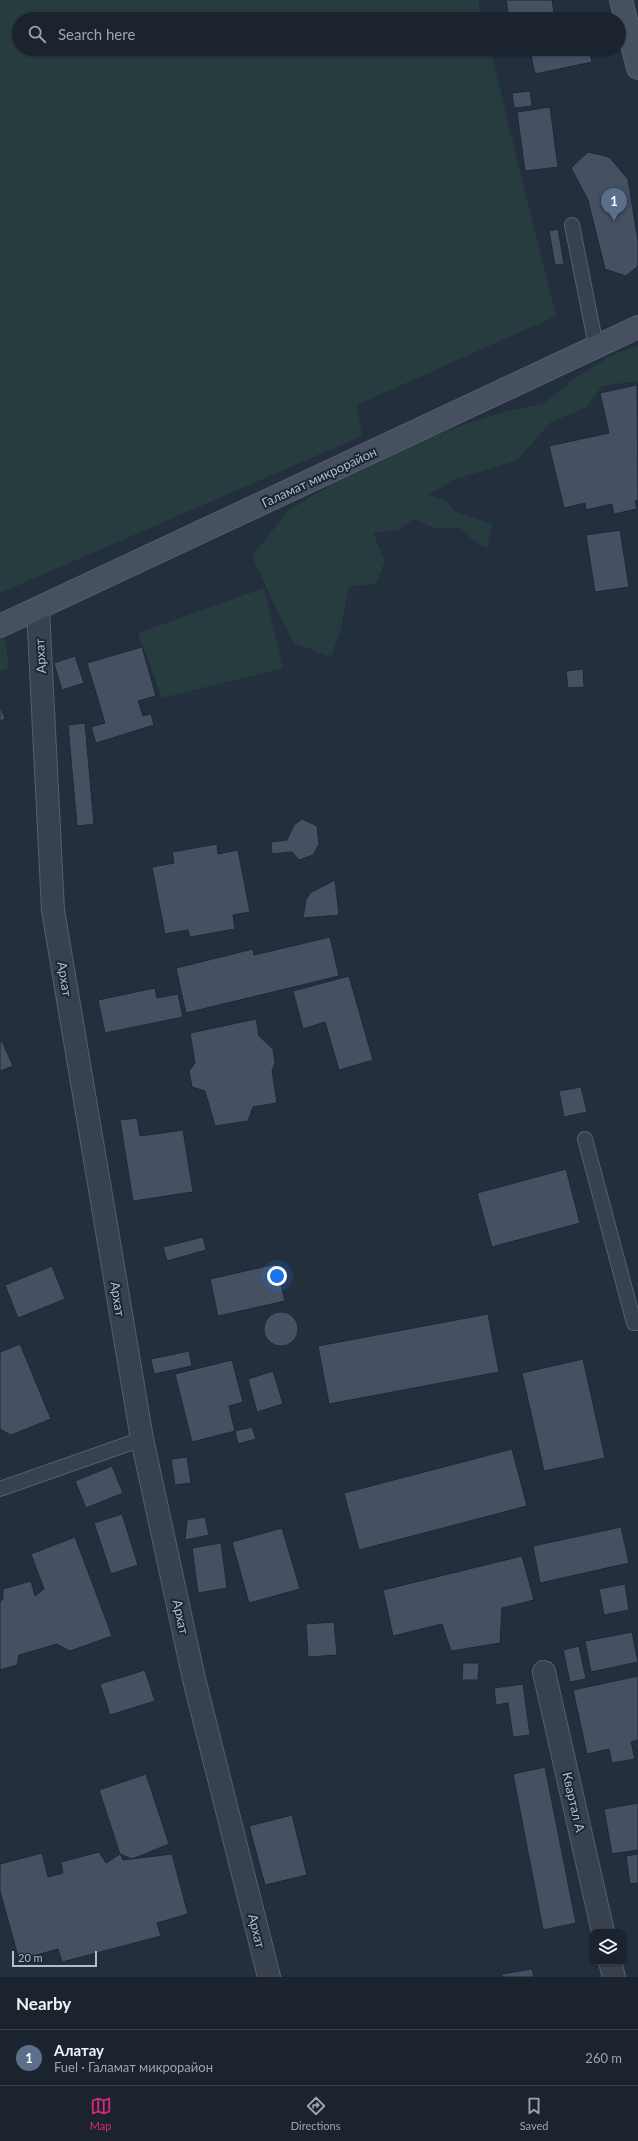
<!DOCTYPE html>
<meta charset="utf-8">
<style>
body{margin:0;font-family:Lato,sans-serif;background:#242b36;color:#f1f3f6}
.controls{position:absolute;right:12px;bottom:12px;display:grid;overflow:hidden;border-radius:8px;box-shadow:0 1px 3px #0004}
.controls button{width:36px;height:36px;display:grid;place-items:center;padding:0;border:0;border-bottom:1px solid #39404a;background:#1b232e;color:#f1f3f6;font:20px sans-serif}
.scale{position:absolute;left:12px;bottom:10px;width:85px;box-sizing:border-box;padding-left:4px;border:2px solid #b4bcc9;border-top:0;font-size:11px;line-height:14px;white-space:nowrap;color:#b4bcc9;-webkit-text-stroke:3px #1d2633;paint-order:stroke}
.you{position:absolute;left:277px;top:1276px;width:14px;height:14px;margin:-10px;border:3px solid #fff;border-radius:50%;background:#1a73e8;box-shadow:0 0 0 6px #1a73e833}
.badge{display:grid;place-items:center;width:26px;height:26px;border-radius:50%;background:#db2777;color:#fff;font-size:13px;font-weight:700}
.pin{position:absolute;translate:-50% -33px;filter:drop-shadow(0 1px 2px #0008)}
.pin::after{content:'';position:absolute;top:21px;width:14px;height:12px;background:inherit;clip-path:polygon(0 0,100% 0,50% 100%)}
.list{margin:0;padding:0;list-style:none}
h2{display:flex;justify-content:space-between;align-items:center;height:52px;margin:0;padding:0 16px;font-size:17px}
h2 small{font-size:13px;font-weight:400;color:#a0a4aa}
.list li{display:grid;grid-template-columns:26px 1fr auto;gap:12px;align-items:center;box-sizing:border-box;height:56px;padding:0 16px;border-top:1px solid #39404a}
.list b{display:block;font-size:15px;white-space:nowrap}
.list p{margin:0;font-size:13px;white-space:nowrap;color:#a0a4aa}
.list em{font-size:13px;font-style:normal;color:#a0a4aa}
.icon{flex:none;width:22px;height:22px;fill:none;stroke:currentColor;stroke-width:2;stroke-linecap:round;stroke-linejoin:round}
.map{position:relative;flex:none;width:638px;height:1977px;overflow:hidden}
.search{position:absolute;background:#1b232e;box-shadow:0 1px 3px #0004;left:12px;right:12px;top:12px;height:44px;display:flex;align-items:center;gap:10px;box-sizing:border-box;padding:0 14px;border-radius:22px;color:#a0a4aa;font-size:15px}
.sheet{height:108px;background:#1b232e}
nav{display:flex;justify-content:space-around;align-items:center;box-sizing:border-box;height:56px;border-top:1px solid #39404a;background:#1b232e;font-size:11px;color:#a0a4aa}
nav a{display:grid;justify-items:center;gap:2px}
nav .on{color:#db2777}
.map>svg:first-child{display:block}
.green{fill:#263c3f}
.building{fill:#455162;stroke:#1f2835}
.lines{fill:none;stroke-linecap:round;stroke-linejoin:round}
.lane-casing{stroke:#565f6c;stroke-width:16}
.street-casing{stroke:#565f6c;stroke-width:24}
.secondary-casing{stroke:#565f6c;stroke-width:24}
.lane{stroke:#38414e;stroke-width:14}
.street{stroke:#38414e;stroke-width:22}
.secondary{stroke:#465061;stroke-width:22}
.labels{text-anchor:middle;stroke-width:4;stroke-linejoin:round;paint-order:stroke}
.street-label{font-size:13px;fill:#b4bcc9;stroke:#1d2633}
</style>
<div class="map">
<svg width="638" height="1977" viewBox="0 0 638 1977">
<rect width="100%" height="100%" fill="#242f3e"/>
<path class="green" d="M 0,0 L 478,0 L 482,19 L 19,19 L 19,49 L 490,49 L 556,316 L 357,405 L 362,436 L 0,593 Z
M 638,345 L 638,381 L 602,386 L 587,407 L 551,422 L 516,461 L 455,479 L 428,495 L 445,500 L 456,512 L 492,524 L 487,549 L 473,540 L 459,527 L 438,529 L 413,519 L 398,530 L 373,533 L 385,561 L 376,584 L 349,586 L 341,628 L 331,657 L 294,643 L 275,606 L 252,556 L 288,511 L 351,472 L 450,429 L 508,411 L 543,404 L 574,379 L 610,356 Z
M 264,588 L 283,668 L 162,698 L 138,633 Z
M 4,636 L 9,667 L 0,671 L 0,638 Z"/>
<path class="building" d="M 506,0 L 552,0 L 555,19 L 509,19 Z
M 495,49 L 512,49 L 512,53 L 495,54 Z
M 541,49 L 589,49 L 592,62 L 535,74 L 530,51 Z
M 530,91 L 532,106 L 514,108 L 512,93 Z
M 550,107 L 558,167 L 525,171 L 517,112 Z
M 588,152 L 609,157 L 628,179 L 638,241 L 638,266 L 626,276 L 605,269 L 588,200 L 571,168 Z
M 558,229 L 564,264 L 555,265 L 549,231 Z
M 637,385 L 638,500 L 635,501 L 637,509 L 614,514 L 612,504 L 586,510 L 585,503 L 564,508 L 549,446 L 609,433 L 600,393 Z
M 620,530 L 629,587 L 595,592 L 586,535 Z
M 142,647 L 156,696 L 138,701 L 143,716 L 151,714 L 154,725 L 96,743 L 91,727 L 105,723 L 87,663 Z
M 75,656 L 84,683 L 62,690 L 54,663 Z
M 583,669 L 584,687 L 568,688 L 566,671 Z
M 0,705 L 5,719 L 0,721 Z
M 85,723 L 94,824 L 77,826 L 68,725 Z
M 302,819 L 317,826 L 319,844 L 313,855 L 299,860 L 292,852 L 272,854 L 271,842 L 287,840 L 294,825 Z
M 217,844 L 218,854 L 238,850 L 250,912 L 233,915 L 235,929 L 190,937 L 188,930 L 165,934 L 152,867 L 174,863 L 172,852 Z
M 335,880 L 339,915 L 303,918 L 306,900 L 310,893 Z
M 330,937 L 339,976 L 186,1013 L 176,968 L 253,949 L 254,955 Z
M 349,976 L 373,1060 L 339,1070 L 325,1022 L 303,1029 L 293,991 Z
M 155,988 L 157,998 L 178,994 L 183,1017 L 105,1033 L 98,1000 Z
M 256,1019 L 259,1036 L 273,1049 L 275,1063 L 272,1071 L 277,1103 L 253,1107 L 248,1121 L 215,1126 L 205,1091 L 192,1087 L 189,1071 L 195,1063 L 190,1033 Z
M 2,1041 L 13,1066 L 0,1071 L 0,1042 Z
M 581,1087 L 587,1112 L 564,1117 L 559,1091 Z
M 137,1118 L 140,1136 L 183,1130 L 193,1192 L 133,1201 L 120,1120 Z
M 566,1169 L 580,1223 L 492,1247 L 477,1193 Z
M 203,1237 L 206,1250 L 167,1261 L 163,1247 Z
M 276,1264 L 285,1301 L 218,1316 L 210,1279 Z
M 52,1266 L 65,1299 L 18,1318 L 5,1285 Z
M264 1329a17 17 0 1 1 34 0a17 17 0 1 1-34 0Z
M 488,1314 L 499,1372 L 329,1404 L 318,1346 Z
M 20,1344 L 51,1419 L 11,1435 L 0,1429 L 0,1352 Z
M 189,1351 L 192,1366 L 154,1374 L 151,1359 Z
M 583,1359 L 605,1458 L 544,1471 L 522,1373 Z
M 232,1360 L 243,1402 L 229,1406 L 235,1431 L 192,1442 L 175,1374 Z
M 273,1371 L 283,1404 L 257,1412 L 248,1379 Z
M 252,1427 L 256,1439 L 238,1444 L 235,1431 Z
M 512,1449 L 527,1506 L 359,1550 L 344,1493 Z
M 187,1457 L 191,1483 L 175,1485 L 171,1459 Z
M 112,1466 L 123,1493 L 86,1508 L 75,1481 Z
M 122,1514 L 138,1565 L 111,1574 L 94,1523 Z
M 205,1517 L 209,1535 L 185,1540 L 187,1520 Z
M 621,1527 L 629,1563 L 540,1583 L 533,1546 Z
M 282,1528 L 300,1589 L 249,1603 L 232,1542 Z
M 75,1537 L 112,1636 L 70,1651 L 57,1644 L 19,1655 L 17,1665 L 0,1670 L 0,1602 L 3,1599 L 3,1589 L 31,1581 L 35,1596 L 44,1589 L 31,1554 Z
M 221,1543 L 227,1588 L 198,1593 L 192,1548 Z
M 522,1556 L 534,1600 L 502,1608 L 500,1643 L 451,1651 L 442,1624 L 393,1636 L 383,1590 Z
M 625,1584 L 629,1610 L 604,1615 L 599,1589 Z
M 334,1622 L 337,1655 L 308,1657 L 306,1624 Z
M 632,1632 L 638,1662 L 591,1672 L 585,1641 Z
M 579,1646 L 586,1679 L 570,1682 L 563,1650 Z
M 463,1663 L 479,1663 L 478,1680 L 462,1680 Z
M 145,1670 L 155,1701 L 110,1715 L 100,1684 Z
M 638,1676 L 638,1740 L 631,1742 L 635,1759 L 612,1763 L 609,1749 L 587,1754 L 573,1690 Z
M 523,1684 L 530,1735 L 513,1737 L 508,1703 L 496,1705 L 494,1688 Z
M 545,1767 L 576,1923 L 543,1930 L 513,1774 Z
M 146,1774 L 169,1844 L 132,1859 L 120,1854 L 99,1790 Z
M 638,1803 L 638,1850 L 612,1854 L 604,1809 Z
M 292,1815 L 307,1875 L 265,1885 L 249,1826 Z
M 99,1852 L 106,1863 L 120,1854 L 123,1860 L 172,1854 L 188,1914 L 157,1923 L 161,1936 L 62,1962 L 58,1949 L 19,1960 L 0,1891 L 0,1864 L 42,1853 L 48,1877 L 63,1873 L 61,1862 Z
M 638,1854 L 638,1883 L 630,1884 L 626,1856 Z
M 532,1969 L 534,1977 L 502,1977 L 502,1974 Z"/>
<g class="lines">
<defs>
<path id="lane" d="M 572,225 L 596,346
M 585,1139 L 634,1323 L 638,1323
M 0,1489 L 142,1439"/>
<path id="street" d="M 38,609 L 53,910 L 142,1439 L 194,1679 L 269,1977
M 544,1672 L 603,1932
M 610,1962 L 614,1977"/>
<path id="secondary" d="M 621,0 L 638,68
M 0,626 L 638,327"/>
</defs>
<use href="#lane" class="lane-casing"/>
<use href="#street" class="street-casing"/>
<use href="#secondary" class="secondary-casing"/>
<use href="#lane" class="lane"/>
<use href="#street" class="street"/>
<use href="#secondary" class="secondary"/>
</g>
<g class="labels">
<g class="street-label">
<text transform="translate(319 477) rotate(-25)" y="5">Галамат микрорайон</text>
<text transform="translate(40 656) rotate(-93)" y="5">Архат</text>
<text transform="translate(65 979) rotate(81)" y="5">Архат</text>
<text transform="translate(118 1299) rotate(81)" y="5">Архат</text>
<text transform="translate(181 1617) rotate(78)" y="5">Архат</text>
<text transform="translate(574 1802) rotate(77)" y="5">Квартал А</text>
<text transform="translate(257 1931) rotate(76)" y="5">Архат</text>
</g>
</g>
</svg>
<div class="controls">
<button><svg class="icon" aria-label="layers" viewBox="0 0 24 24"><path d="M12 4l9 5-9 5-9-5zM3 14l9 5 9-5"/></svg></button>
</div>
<div class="scale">20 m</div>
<div class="you"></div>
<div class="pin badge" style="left:614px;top:221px;background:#5c6f8a">1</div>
<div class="search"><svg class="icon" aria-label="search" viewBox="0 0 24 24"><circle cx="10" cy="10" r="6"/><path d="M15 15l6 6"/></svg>Search here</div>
</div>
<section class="sheet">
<h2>Nearby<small></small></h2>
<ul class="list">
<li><span class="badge" style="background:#5c6f8a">1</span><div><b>Алатау</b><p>Fuel · Галамат микрорайон</p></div><em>260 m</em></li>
</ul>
</section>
<nav>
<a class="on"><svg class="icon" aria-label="map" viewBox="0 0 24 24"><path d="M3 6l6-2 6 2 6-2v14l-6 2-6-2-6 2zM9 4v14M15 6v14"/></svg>Map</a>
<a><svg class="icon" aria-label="directions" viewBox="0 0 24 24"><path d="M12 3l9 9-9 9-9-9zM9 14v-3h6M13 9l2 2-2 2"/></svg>Directions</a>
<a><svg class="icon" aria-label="saved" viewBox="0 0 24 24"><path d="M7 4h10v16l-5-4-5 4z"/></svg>Saved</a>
</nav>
